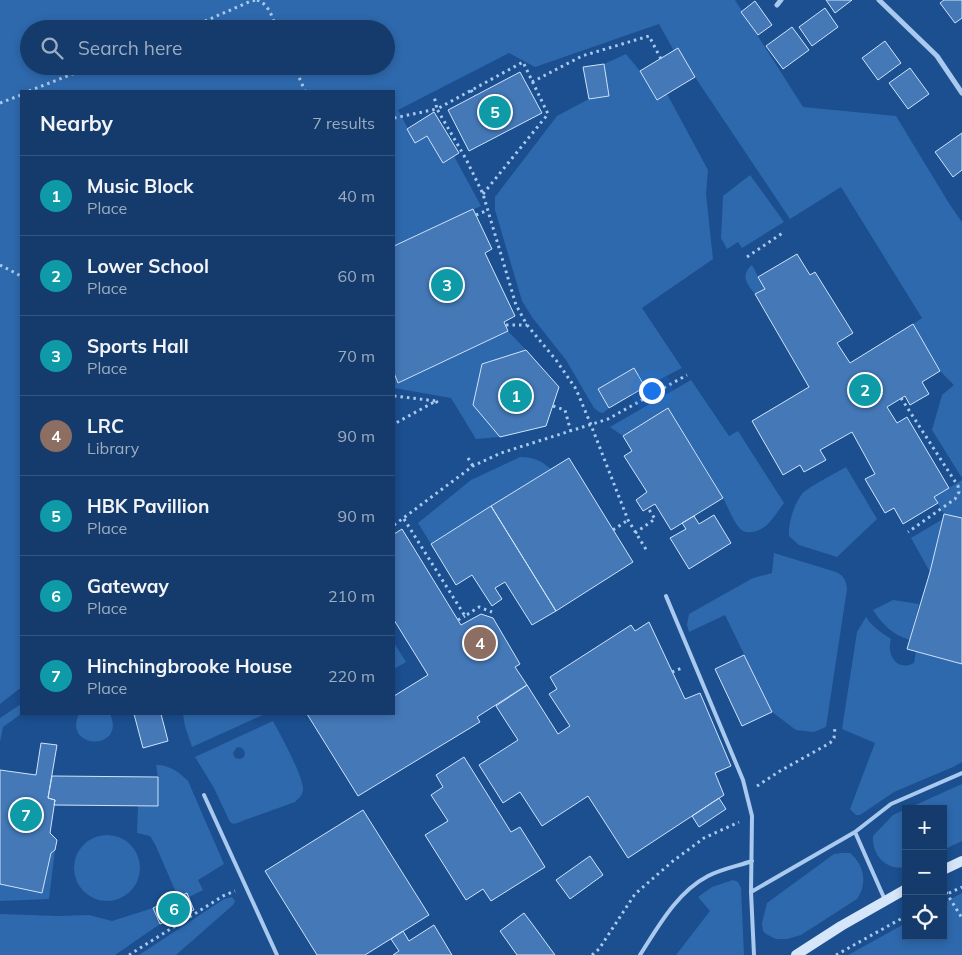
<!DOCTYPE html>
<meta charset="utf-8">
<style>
body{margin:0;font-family:Mulish,sans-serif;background:#214673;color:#f1f3f6}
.controls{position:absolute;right:15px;bottom:15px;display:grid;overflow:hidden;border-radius:0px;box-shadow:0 2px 8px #0003}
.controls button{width:45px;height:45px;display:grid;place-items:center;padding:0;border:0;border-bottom:1px solid #33557e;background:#143b6b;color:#f1f3f6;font:25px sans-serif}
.you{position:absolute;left:651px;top:390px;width:18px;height:18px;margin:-12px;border:4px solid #fff;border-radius:50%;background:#1a73e8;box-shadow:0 0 0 8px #1a73e833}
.badge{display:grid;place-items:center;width:32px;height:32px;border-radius:50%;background:#8c9099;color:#fff;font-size:16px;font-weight:700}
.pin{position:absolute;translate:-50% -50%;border:2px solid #fff;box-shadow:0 1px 5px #0006}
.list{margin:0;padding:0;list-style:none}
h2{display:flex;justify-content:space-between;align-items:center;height:65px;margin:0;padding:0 20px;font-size:21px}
h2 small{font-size:16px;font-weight:400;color:#9dadc1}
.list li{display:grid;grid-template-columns:32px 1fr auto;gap:15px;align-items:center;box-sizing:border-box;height:80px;padding:0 20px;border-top:1px solid #33557e}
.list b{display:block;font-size:19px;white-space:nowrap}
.list p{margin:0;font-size:16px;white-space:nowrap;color:#9dadc1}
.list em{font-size:16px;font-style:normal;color:#9dadc1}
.icon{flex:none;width:28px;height:28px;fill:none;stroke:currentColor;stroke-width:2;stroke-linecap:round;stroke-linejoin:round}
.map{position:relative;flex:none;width:962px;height:955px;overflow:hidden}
.search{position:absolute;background:#143b6b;box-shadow:0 2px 8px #0003;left:20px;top:20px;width:375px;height:55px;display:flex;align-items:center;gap:12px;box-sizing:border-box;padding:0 18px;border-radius:28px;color:#9dadc1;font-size:19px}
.panel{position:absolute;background:#143b6b;box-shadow:0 2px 8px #0003;left:20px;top:90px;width:375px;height:625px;border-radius:0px}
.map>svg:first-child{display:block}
.green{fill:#2e69ad;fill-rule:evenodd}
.building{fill:#4478b7;stroke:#cfe3fa}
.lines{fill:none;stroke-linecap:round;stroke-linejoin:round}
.path{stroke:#a9c9ee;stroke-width:3;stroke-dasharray:2.5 4;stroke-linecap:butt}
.lane{stroke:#a9c9ee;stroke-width:4}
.street{stroke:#a9c9ee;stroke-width:5}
.secondary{stroke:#d6e6fa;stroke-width:10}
</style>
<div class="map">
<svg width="962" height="955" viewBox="0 0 962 955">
<rect width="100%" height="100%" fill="#1b4f8f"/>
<path class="green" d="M 0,0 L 735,0 L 803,107 L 896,116 L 950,205 L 962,222 L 962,478 L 932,430 L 942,395 L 954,385 L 940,371 L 913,324 L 922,318 L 841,187 L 790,219 L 695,77 L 678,49 L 674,51 L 659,24 L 535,67 L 509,53 L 398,110 L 415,142 L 427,136 L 443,162 L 454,156 L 481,206 L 394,246 L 394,91 L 21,91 L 21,689 L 19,689 L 0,704 ZM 29,29 L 386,29 L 386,66 L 29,66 Z
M 626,54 L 640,71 L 656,99 L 667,94 L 708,170 L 706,194 L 713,259 L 642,308 L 682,368 L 645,387 L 634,368 L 598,389 L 609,408 L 603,413 L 599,412 L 594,408 L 566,360 L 532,317 L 522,301 L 495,210 L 495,197 L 557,116 L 589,99 L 609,96 L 604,64 Z
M 750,175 L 784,222 L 742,248 L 738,242 L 727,249 L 721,238 L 723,196 Z
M 752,265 L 765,289 L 755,294 C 747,284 740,276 752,265 Z
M 508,331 L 526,350 L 473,405 L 500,437 L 476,439 L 451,398 L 394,388 L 394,373 L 399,383 Z
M 691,380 L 729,436 L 738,431 L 784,503 C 774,516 765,535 746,532 C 736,531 728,506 723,498 C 706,467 686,438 668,409 L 623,436 L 610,427 Z
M 520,457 C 533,457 540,460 551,469 L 431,544 L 418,523 L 471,480 Z
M 846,467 L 877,519 L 837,557 L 799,545 L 789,536 C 788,523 794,504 802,494 C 808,487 836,473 846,467 Z
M 962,480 L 962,518 L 944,514 L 934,497 Z
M 943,519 L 930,572 L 911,538 Z
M 774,553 L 836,572 C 844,576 846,580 847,589 L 826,727 L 814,732 L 796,730 L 772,712 L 725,615 L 689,632 L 687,625 L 689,614 L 696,610 L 753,578 L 772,573 Z
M 893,600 L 919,604 L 910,640 C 893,635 882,624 873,610 Z
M 866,617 C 872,627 882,633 891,639 C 886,655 897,672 914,663 L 916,651 L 962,664 L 962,762 L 953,767 L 894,792 L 860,815 L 856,815 L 850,809 L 875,743 L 842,729 L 857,632 Z
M 394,643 L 406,662 L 394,669 Z
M 21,704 L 21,714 L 3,727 L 0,742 L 0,718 Z
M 79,714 L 110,714 C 127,751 62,750 79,714 Z
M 183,714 L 265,714 L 192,747 L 185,726 Z
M 273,721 C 280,734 304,777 303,790 C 302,796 299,798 295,802 L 234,824 L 230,822 L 214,788 L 195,757 ZM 237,747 L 242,748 L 245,752 L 244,757 L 240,759 L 235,758 L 233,753 Z
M 156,765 C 170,765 179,772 188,781 L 224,864 L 198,880 L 203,890 L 189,897 L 187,894 L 178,897 L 155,844 L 150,836 L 137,833 L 138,806 L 158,806 L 158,777 Z
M 962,784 L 962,841 L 943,850 L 943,809 L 906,809 L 906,867 C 886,871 872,855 873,836 L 893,815 Z
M74 868a33 33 0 1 1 66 0a33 33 0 1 1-66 0Z
M 55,850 L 49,899 L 0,901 L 0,884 L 42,893 L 51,853 Z
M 842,853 L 850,853 C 864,865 868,883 857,899 L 801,935 L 787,939 L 776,939 L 766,934 L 763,931 L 762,923 L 767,903 L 834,854 Z
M 733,880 L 738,882 L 741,888 L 744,955 L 676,955 L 710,911 L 698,897 L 712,887 Z
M 962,893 L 962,955 L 848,955 L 906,923 L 906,936 L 943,936 L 943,903 Z
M 232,897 L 235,901 L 233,905 L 176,955 L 139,955 L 224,899 Z
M 153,908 L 160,924 L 115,955 L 0,955 L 0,914 L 58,916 L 89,915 L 112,921 Z"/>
<path class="building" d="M 826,0 L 852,0 L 835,13 Z
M 944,0 L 962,0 L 962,18 L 955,23 L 940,3 Z
M 755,1 L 772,25 L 758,35 L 741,12 Z
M 825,8 L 838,27 L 812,46 L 799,27 Z
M 792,27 L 809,50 L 783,69 L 766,46 Z
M 885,41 L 901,63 L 878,80 L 862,58 Z
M 678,48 L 695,77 L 657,100 L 640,71 Z
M 604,64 L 609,96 L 589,99 L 583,67 Z
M 910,68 L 929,94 L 908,109 L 889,83 Z
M 520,72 L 542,113 L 469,151 L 448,110 Z
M 434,112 L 459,153 L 443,163 L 427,136 L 415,143 L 407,129 Z
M 962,133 L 962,170 L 953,177 L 935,152 Z
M 473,209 L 492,249 L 485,253 L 515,316 L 504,322 L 508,331 L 398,383 L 394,373 L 394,246 Z
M 797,254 L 810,275 L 815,272 L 853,333 L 837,343 L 850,363 L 913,324 L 940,371 L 922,382 L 929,394 L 910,405 L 905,396 L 887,407 L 897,423 L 907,417 L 949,488 L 934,497 L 938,503 L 903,524 L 894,508 L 885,513 L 865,479 L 875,474 L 852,432 L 820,450 L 826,460 L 804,472 L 800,465 L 783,475 L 752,421 L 809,387 L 755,294 L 765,289 L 758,277 Z
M 526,350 L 559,387 L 546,426 L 500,437 L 473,405 L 482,364 Z
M 634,368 L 645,387 L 609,408 L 598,389 Z
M 668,408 L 723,498 L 671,530 L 655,504 L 643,511 L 636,500 L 647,492 L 624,456 L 632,451 L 623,436 Z
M 569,458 L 633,562 L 556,611 L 491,506 Z
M 491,506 L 556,611 L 532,625 L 505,582 L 495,588 L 502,599 L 492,606 L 472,575 L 456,585 L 431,544 Z
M 944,514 L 962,518 L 962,664 L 907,649 L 930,572 Z
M 714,515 L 731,543 L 689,569 L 670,538 L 686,529 L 682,523 L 694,516 L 699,524 Z
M 402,529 L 461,625 L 481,614 L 493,618 L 520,664 L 515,667 L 527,685 L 477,717 L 480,722 L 358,796 L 307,714 L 394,714 L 394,696 L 428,675 L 394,620 L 394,534 Z
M 649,622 L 685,699 L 700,693 L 731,766 L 715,773 L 724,795 L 628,858 L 588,796 L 542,826 L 520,792 L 503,803 L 479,765 L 518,740 L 496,706 L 527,685 L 558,734 L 570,726 L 549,694 L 557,689 L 550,677 L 631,625 L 635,631 Z
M 744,655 L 772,712 L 742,726 L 715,669 Z
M 134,714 L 161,714 L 168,741 L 143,748 Z
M 41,743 L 57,745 L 48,798 L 55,800 L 50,833 L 57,840 L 55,850 L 51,853 L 42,893 L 0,884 L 0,770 L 36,775 Z
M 464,757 L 511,832 L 520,827 L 545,867 L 491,901 L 483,889 L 466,900 L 425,835 L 448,821 L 431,795 L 443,787 L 436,775 Z
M 52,776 L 158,777 L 158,806 L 54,805 L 55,800 L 48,798 Z
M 719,798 L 726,809 L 699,827 L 692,816 Z
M 363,810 L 429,915 L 365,955 L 317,955 L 265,871 Z
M 590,856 L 603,875 L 570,899 L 556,880 Z
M 187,893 L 194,910 L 160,924 L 153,908 Z
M 524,913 L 533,925 L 555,955 L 517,955 L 500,931 Z
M 434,925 L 452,955 L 393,955 L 399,951 L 391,939 L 403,931 L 409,941 Z"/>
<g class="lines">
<path class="path" d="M 257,0 C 269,4 272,17 277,29
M 187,29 L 251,1 L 257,0
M 294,66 L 305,91
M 532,82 L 582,56 L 649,36 L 661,59
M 471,90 L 475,96
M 29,91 L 93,66
M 0,103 L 21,95
M 394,118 L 437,109 L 434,96
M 483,194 L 548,114 L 523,62 L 437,109 L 466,159 L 483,194 L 516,305 L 527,325 L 556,360 L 576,389 L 591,425 L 628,520 L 647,551
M 476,215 L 488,210
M 747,257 L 784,232
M 0,265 L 21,276
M 506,325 L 527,325
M 394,396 L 436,401 L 394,424
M 901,398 L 958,486 L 959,492 L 955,499 L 908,532
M 436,401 L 439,405
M 553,406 L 565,410 L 571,432
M 468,458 L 473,466
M 404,519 L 465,616 L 479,607 L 492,612
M 394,525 L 473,466 L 501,453 L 608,419 L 687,375
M 613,530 L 628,520
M 635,533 L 655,519 L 648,508
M 458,620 L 465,616
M 672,672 L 682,668
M 39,715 L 39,714
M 757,786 L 780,771 L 830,743 L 834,738 L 835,727
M 944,886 L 947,894 L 962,918
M 943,896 L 962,887
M 129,955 L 223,896 L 235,891
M 592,955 L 599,949 L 635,894 L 673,861 L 704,838 L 739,822
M 836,955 L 906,916"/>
<path class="lane" d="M 666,596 L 743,780 L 752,816 L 751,892
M 204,795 L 277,955
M 855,832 L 891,804 L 962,773
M 640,955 C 658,927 677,892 708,876 C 721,869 738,866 752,861
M 754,955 L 751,892 L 855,832 L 885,900"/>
<path class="street" d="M 879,0 L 937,56 L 962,93
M 777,5 L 781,0"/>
<path class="secondary" d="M 943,870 L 962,861
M 796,955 L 841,926 L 906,889"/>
</g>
</svg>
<div class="controls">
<button>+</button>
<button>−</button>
<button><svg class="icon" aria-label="locate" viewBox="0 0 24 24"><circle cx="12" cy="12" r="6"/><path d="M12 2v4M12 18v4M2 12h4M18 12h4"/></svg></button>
</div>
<div class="you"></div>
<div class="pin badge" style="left:516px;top:396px;background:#0f9aa8">1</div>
<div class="pin badge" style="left:865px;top:390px;background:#0f9aa8">2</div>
<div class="pin badge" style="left:447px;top:285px;background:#0f9aa8">3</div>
<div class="pin badge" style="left:480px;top:643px;background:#8d6e63">4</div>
<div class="pin badge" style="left:495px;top:112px;background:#0f9aa8">5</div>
<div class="pin badge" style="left:174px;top:909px;background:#0f9aa8">6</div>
<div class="pin badge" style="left:26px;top:815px;background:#0f9aa8">7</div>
<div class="search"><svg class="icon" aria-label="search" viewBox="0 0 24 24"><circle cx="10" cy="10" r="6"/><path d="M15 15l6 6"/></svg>Search here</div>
<section class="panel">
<h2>Nearby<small>7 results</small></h2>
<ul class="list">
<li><span class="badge" style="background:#0f9aa8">1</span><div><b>Music Block</b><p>Place</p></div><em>40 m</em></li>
<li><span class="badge" style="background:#0f9aa8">2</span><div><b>Lower School</b><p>Place</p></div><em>60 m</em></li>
<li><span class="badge" style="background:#0f9aa8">3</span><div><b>Sports Hall</b><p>Place</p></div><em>70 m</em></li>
<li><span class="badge" style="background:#8d6e63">4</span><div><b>LRC</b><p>Library</p></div><em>90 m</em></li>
<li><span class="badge" style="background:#0f9aa8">5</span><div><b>HBK Pavillion</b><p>Place</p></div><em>90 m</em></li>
<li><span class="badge" style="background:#0f9aa8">6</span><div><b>Gateway</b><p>Place</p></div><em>210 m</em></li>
<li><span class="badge" style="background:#0f9aa8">7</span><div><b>Hinchingbrooke House</b><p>Place</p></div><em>220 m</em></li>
</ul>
</section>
</div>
